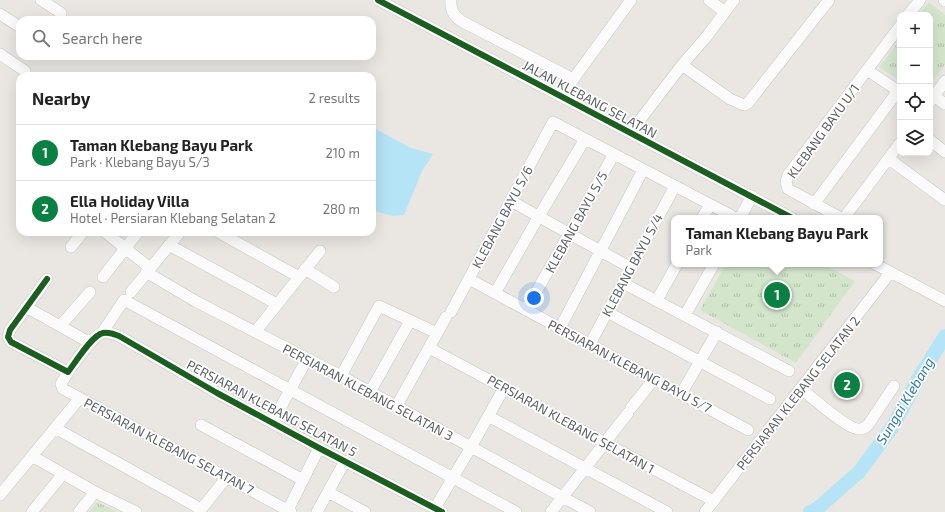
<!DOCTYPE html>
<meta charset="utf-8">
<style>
body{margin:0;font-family:"Exo 2",sans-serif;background:#f6f6f6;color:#222}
.controls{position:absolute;right:12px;top:12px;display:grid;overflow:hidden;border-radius:8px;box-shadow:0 4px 16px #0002}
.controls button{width:36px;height:36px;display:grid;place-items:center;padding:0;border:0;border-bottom:1px solid #e0e0e0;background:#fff;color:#222;font:20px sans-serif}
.you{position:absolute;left:534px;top:298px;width:14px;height:14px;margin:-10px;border:3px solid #fff;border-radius:50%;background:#1a73e8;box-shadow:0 0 0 6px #1a73e833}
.badge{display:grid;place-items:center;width:26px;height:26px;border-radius:50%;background:#0b8043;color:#fff;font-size:13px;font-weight:700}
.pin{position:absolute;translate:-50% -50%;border:2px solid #fff;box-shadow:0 1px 4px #0006}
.popup{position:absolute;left:671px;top:215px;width:212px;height:52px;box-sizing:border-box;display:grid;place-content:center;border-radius:8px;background:#fff;filter:drop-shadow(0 1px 3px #0005);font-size:13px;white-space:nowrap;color:#767676}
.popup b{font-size:15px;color:#222}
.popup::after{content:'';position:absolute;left:50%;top:100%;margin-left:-8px;border:8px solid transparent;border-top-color:#fff}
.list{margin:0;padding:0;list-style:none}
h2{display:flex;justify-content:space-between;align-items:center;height:52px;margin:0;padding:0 16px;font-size:17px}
h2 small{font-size:13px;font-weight:400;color:#767676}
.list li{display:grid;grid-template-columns:26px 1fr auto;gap:12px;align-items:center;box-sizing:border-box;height:56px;padding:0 16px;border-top:1px solid #e0e0e0}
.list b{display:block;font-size:15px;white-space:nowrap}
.list p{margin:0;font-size:13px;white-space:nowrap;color:#767676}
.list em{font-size:13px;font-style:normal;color:#767676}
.icon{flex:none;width:22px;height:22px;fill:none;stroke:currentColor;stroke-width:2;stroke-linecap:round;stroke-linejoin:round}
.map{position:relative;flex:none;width:945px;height:512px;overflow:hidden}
.search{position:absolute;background:#fff;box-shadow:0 4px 16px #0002;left:16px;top:16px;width:360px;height:44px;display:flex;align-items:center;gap:10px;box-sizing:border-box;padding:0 14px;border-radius:12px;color:#767676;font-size:15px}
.panel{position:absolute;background:#fff;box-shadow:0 4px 16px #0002;left:16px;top:72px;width:360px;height:164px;border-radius:12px}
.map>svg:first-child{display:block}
.grass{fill:url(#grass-tufts)}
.water{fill:#b4e4f6}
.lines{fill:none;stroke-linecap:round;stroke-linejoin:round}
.river{stroke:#b4e4f6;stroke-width:14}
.minor-casing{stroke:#c6c6c5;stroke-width:12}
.minor{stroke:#fcfbfb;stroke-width:11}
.cycleway-casing{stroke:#fff;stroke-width:8}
.cycleway{stroke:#1b5e20;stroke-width:6}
.labels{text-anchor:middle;stroke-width:3.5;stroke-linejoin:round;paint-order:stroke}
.street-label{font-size:13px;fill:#585e62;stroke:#fff}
.water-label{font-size:14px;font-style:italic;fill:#3179a4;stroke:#fff}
</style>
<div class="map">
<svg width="945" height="512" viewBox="0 0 945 512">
<defs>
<pattern id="grass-tufts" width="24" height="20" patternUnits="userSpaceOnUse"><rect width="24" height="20" fill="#d3e6cc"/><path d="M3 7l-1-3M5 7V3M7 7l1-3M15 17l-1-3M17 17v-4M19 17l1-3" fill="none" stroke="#aebea9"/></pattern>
</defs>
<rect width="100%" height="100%" fill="#eae7e2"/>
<path class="grass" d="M 929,2 L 945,15 L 945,64 L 930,85 L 930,15 L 919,15 Z
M 900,40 L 900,81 L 879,67 Z
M 726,264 L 823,264 L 855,281 L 796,363 L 700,310 Z
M 97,502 L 117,512 L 89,512 Z"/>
<path class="water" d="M 372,127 L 411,148 L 433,154 L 422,171 L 404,215 L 392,216 L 372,210 Z"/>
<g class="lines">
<path class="river" d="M 810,512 L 818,508 L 859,472 L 893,426 L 918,379 L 945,336"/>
<defs>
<path id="minor" d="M 41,0 L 61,13
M 378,0 L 792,218
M 451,0 C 450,10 454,17 463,22 L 573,79
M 709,0 L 725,12
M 944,0 L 945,1
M 0,14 L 20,27
M 908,15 L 920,0
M 0,54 L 25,71
M 682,65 L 730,99 L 744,105 L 748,103 L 829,0
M 867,70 L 900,92
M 561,96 L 631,0
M 934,96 L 945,104
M 930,102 L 945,81
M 630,133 L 682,65 L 707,36 L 734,0
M 930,140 L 945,152
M 889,159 L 945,200
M 511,201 L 631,268
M 814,204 L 898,91
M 702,218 L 710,205
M 740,218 L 752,196
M 841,218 L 788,189 L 786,182 L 788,175 L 900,26
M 844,218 L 900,143
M 105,232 L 150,268
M 218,232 L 299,277
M 169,245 L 277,304
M 71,247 L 83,232
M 875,264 L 945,301
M 305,269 L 334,287
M 146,272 L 197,302 L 341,376 L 590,512
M 103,277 L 138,232
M 47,279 L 10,330 L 8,337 L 11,342 L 68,372 C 75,363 92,335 103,333 C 109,332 114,334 119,336 L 217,393 L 319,448 L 442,512
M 469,279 L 748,430
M 623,283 L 789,371
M 131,292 L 180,232
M 495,293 L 539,216 L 585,139
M 657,300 L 677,264
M 26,307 L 85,340 L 92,341
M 526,310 L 614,154
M 451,312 L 553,122 L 736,218
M 607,312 L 770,399
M 685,315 L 714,264
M 60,326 L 90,292
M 560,328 L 643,170
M 255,332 L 320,251
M 102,333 L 124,300 L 516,512
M 590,344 L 675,186
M 429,348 C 524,398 618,451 714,501
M 68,372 L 61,384 L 63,389 L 291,512
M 341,376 L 379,306 L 437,333
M 801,389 C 812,397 849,431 860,429 C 863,429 866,427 868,425 L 894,386
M 370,392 L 410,321
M 681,394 L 717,332
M 396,407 L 446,317
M 631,408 L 654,379
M 488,416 L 667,512
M 272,423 L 307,359
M 201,425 L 303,480
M 55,428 L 201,509
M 32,456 L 95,492 L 136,512
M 328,492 L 365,512
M 0,495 L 79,399
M 435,508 L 471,447 L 504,388
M 32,512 L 63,474
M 79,512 L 95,492
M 199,512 L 227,477
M 287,512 L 319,448
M 317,512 L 345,461
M 551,512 L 628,413
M 705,512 L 890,273"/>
</defs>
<use href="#minor" class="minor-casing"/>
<use href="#minor" class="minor"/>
<defs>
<path id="cycleway" d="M 378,0 L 792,218
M 47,279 L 10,330 L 8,337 L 11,342 L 68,372 C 75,363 92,335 103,333 C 109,332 114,334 119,336 L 217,393 L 319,448 L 442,512"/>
</defs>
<use href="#cycleway" class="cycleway-casing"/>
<use href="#cycleway" class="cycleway"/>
</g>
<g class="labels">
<g class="street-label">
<text transform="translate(590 99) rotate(28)" y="5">JALAN KLEBANG SELATAN</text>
<text transform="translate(823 131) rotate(-54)" y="5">KLEBANG BAYU U/1</text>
<text transform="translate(502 217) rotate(-62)" y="5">KLEBANG BAYU S/6</text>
<text transform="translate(576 222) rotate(-61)" y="5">KLEBANG BAYU S/5</text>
<text transform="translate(632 265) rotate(-62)" y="5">KLEBANG BAYU S/4</text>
<text transform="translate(630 366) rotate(28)" y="5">PERSIARAN KLEBANG BAYU S/7</text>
<text transform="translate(368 392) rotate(28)" y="5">PERSIARAN KLEBANG SELATAN 3</text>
<text transform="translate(798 393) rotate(-52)" y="5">PERSIARAN KLEBANG SELATAN 2</text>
<text transform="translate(272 408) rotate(28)" y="5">PERSIARAN KLEBANG SELATAN 5</text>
<text transform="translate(571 424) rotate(29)" y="5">PERSIARAN KLEBANG SELATAN 1</text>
<text transform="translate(169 446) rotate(28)" y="5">PERSIARAN KLEBANG SELATAN 7</text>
</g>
<g class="water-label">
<text transform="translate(905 401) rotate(-59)" y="5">Sungai Klebang</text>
</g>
</g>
</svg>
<div class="controls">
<button>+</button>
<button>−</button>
<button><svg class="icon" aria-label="locate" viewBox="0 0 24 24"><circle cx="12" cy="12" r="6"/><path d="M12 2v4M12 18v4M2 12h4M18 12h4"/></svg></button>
<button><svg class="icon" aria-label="layers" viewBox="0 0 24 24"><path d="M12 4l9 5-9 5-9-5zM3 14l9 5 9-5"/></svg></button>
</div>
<div class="you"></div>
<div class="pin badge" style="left:777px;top:295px">1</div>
<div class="popup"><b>Taman Klebang Bayu Park</b>Park</div>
<div class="pin badge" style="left:847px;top:385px">2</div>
<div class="search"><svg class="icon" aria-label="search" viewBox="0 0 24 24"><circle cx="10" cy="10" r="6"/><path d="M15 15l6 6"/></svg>Search here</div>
<section class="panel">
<h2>Nearby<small>2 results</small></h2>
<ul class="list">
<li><span class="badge">1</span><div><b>Taman Klebang Bayu Park</b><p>Park · Klebang Bayu S/3</p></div><em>210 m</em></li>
<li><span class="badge">2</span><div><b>Ella Holiday Villa</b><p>Hotel · Persiaran Klebang Selatan 2</p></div><em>280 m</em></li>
</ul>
</section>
</div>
